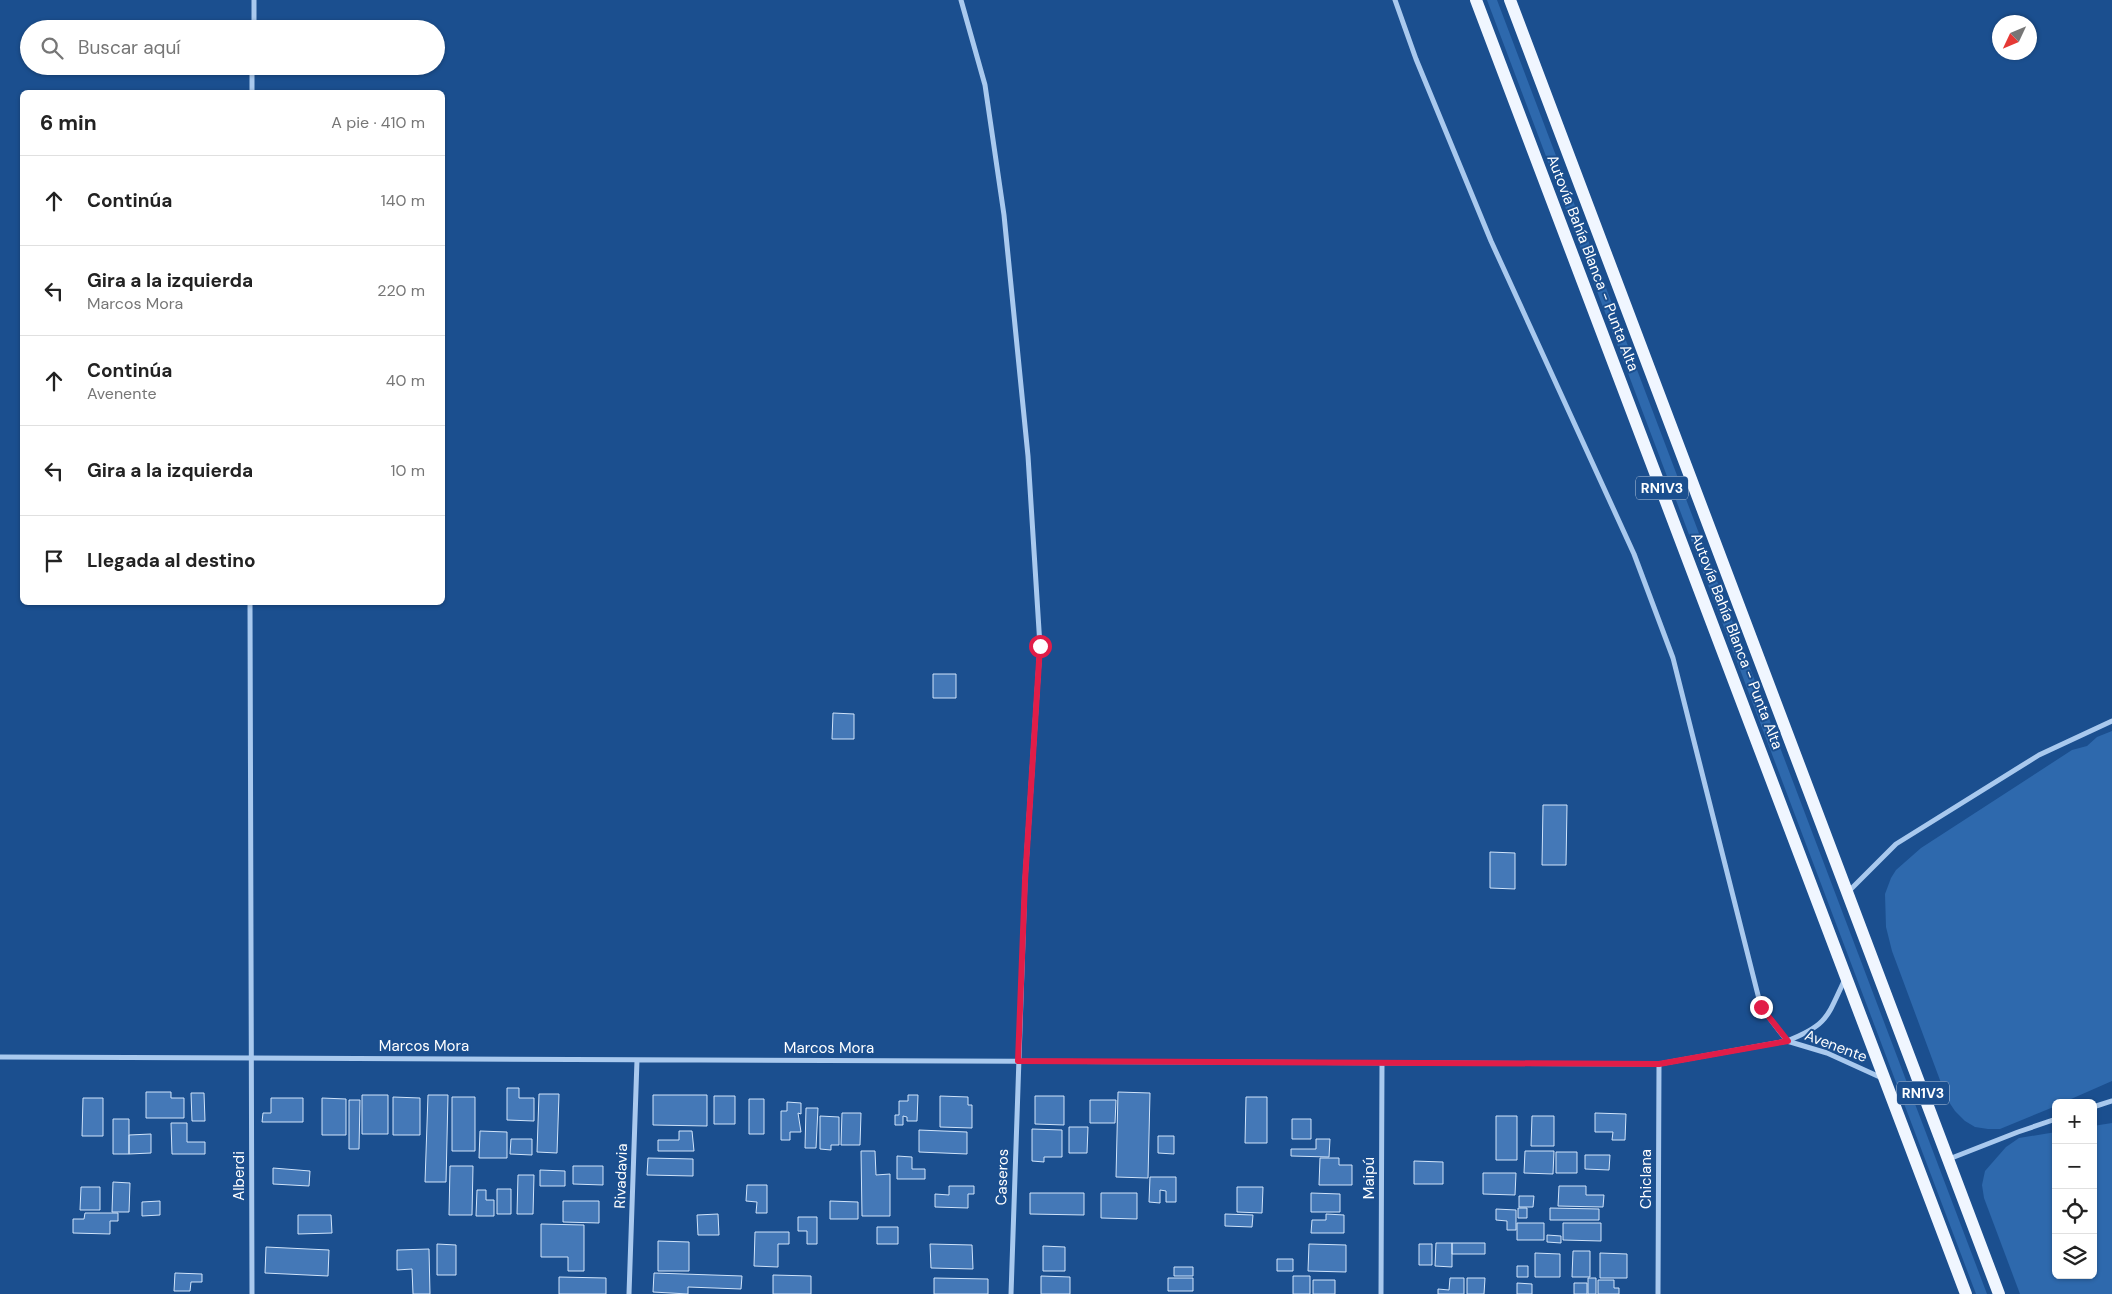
<!DOCTYPE html>
<html lang="es">
<meta charset="utf-8">
<style>
body{margin:0;font-family:"DM Sans",sans-serif;background:#f2f2f2;color:#222}
.controls{position:absolute;right:15px;bottom:15px;display:grid;overflow:hidden;border-radius:8px;box-shadow:0 1px 4px #0004}
.controls button{width:45px;height:45px;display:grid;place-items:center;padding:0;border:0;border-bottom:1px solid #e0e0e0;background:#fff;color:#222;font:25px sans-serif}
.compass{position:absolute;left:1992px;top:15px;width:45px;height:45px;border-radius:50%;background:#fff;box-shadow:0 1px 4px #0004;rotate:226deg}
.stop{position:absolute;width:15px;height:15px;margin:-11px;border:4px solid #e11d48;border-radius:50%;background:#fff}
.stop.end{background:#e11d48;border-color:#fff;box-shadow:0 1px 5px #0008}
.list{margin:0;padding:0;list-style:none}
h2{display:flex;justify-content:space-between;align-items:center;height:65px;margin:0;padding:0 20px;font-size:21px}
h2 small{font-size:16px;font-weight:400;color:#767676}
.list li{display:grid;grid-template-columns:32px 1fr auto;gap:15px;align-items:center;box-sizing:border-box;height:90px;padding:0 20px;border-top:1px solid #e0e0e0}
.list b{display:block;font-size:19px;white-space:nowrap}
.list p{margin:0;font-size:16px;white-space:nowrap;color:#767676}
.list em{font-size:16px;font-style:normal;color:#767676}
.icon{flex:none;width:28px;height:28px;fill:none;stroke:currentColor;stroke-width:2;stroke-linecap:round;stroke-linejoin:round}
.map{position:relative;flex:none;width:2112px;height:1294px;overflow:hidden}
.search{position:absolute;background:#fff;box-shadow:0 1px 4px #0004;left:20px;top:20px;width:425px;height:55px;display:flex;align-items:center;gap:12px;box-sizing:border-box;padding:0 18px;border-radius:28px;color:#767676;font-size:19px}
.panel{position:absolute;background:#fff;box-shadow:0 1px 4px #0004;left:20px;top:90px;width:425px;height:515px;border-radius:8px}
.map>svg:first-child{display:block}
.green{fill:#2e69ad}
.building{fill:#4478b7;stroke:#cfe3fa}
.lines{fill:none;stroke-linecap:round;stroke-linejoin:round}
.minor{stroke:#a9c9ee;stroke-width:5}
.primary{stroke:#f0f6ff;stroke-width:12}
.route{stroke:#e11d48;stroke-width:6}
.labels{text-anchor:middle;stroke-width:4;stroke-linejoin:round;paint-order:stroke}
.shield{fill:#1b4f8f;stroke:#bbcadd;stroke-width:1}
.shield-label{font-size:14px;font-weight:bold;fill:#fff}
.street-label{font-size:15px;fill:#fff;stroke:#1b4f8f}
</style>
<div class="map">
<svg width="2112" height="1294" viewBox="0 0 2112 1294">
<rect width="100%" height="100%" fill="#1b4f8f"/>
<path class="green" d="M 1487,0 L 1497,0 L 1987,1294 L 1976,1294 Z
M 2112,731 L 2112,1081 L 2062,1103 L 2056,1103 L 2056,1106 L 2000,1129 L 1988,1129 L 1975,1127 L 1965,1121 L 1955,1111 L 1947,1099 L 1892,951 L 1886,927 L 1885,894 L 1891,878 L 1896,870 L 1921,848 L 2072,750 L 2087,746 L 2097,737 Z
M 2112,1123 L 2112,1294 L 2020,1294 L 1984,1198 L 1982,1185 L 1985,1171 L 2006,1147 L 2019,1138 L 2056,1132 L 2056,1275 L 2093,1275 L 2093,1126 Z"/>
<path class="building" d="M 933,674 L 956,674 L 956,698 L 933,698 Z
M 833,713 L 854,714 L 854,739 L 832,739 Z
M 1543,805 L 1567,805 L 1566,865 L 1542,865 Z
M 1490,852 L 1515,853 L 1515,889 L 1490,888 Z
M 507,1088 L 519,1088 L 519,1098 L 534,1098 L 534,1121 L 507,1120 Z
M 146,1092 L 171,1092 L 171,1098 L 184,1098 L 184,1118 L 146,1118 Z
M 1118,1092 L 1150,1093 L 1148,1178 L 1116,1177 Z
M 191,1093 L 204,1093 L 205,1121 L 192,1121 Z
M 539,1094 L 559,1094 L 557,1153 L 537,1152 Z
M 362,1095 L 388,1095 L 388,1134 L 362,1134 Z
M 428,1095 L 448,1095 L 446,1182 L 425,1182 Z
M 653,1095 L 707,1095 L 707,1126 L 653,1125 Z
M 908,1095 L 918,1095 L 917,1121 L 907,1121 L 907,1117 L 903,1116 L 903,1125 L 895,1125 L 895,1115 L 899,1115 L 899,1101 L 908,1101 Z
M 714,1096 L 735,1096 L 735,1124 L 714,1124 Z
M 940,1096 L 968,1097 L 968,1105 L 972,1105 L 972,1128 L 940,1127 Z
M 1035,1096 L 1064,1096 L 1064,1125 L 1035,1124 Z
M 393,1097 L 420,1098 L 420,1135 L 393,1135 Z
M 452,1097 L 475,1097 L 475,1151 L 452,1151 Z
M 1246,1097 L 1267,1097 L 1267,1143 L 1245,1143 Z
M 83,1098 L 103,1098 L 103,1136 L 82,1136 Z
M 271,1098 L 303,1098 L 303,1122 L 262,1122 L 263,1113 L 271,1113 Z
M 322,1098 L 346,1099 L 346,1135 L 322,1135 Z
M 749,1099 L 764,1099 L 764,1134 L 749,1134 Z
M 349,1100 L 360,1100 L 359,1149 L 349,1149 Z
M 1090,1100 L 1116,1100 L 1115,1123 L 1090,1123 Z
M 787,1102 L 801,1103 L 801,1114 L 798,1113 L 801,1132 L 790,1132 L 790,1140 L 781,1140 L 781,1111 L 787,1111 Z
M 806,1108 L 818,1108 L 816,1148 L 805,1148 Z
M 842,1113 L 861,1113 L 860,1145 L 841,1145 Z
M 1595,1113 L 1626,1114 L 1625,1140 L 1612,1140 L 1613,1132 L 1595,1132 Z
M 820,1116 L 839,1117 L 839,1145 L 831,1145 L 831,1150 L 820,1149 Z
M 1496,1116 L 1517,1116 L 1517,1160 L 1496,1160 Z
M 1532,1116 L 1554,1116 L 1554,1146 L 1531,1146 Z
M 113,1119 L 129,1119 L 129,1154 L 113,1154 Z
M 1292,1119 L 1311,1119 L 1311,1139 L 1292,1139 Z
M 171,1123 L 187,1123 L 187,1142 L 205,1142 L 205,1154 L 172,1154 Z
M 1069,1127 L 1088,1127 L 1087,1153 L 1069,1153 Z
M 1032,1129 L 1062,1130 L 1062,1157 L 1044,1157 L 1044,1162 L 1032,1161 Z
M 919,1130 L 967,1132 L 967,1154 L 919,1152 Z
M 480,1131 L 507,1132 L 507,1158 L 479,1158 Z
M 679,1131 L 692,1131 L 694,1151 L 658,1151 L 658,1140 L 679,1140 Z
M 151,1134 L 151,1153 L 129,1154 L 129,1135 Z
M 1158,1136 L 1174,1136 L 1174,1154 L 1158,1153 Z
M 511,1139 L 532,1139 L 532,1155 L 510,1154 Z
M 1316,1139 L 1330,1139 L 1329,1157 L 1291,1156 L 1291,1149 L 1316,1149 Z
M 861,1151 L 875,1151 L 876,1175 L 890,1174 L 890,1216 L 862,1216 Z
M 1525,1151 L 1554,1151 L 1553,1174 L 1524,1173 Z
M 1556,1152 L 1577,1152 L 1577,1173 L 1556,1173 Z
M 1585,1155 L 1610,1155 L 1609,1170 L 1585,1169 Z
M 897,1156 L 912,1157 L 912,1169 L 925,1169 L 925,1179 L 897,1179 Z
M 648,1158 L 693,1159 L 693,1176 L 647,1175 Z
M 1320,1158 L 1339,1158 L 1339,1165 L 1352,1165 L 1352,1185 L 1319,1185 Z
M 1414,1161 L 1443,1162 L 1443,1184 L 1414,1184 Z
M 450,1166 L 473,1166 L 472,1215 L 449,1215 Z
M 573,1166 L 603,1166 L 603,1185 L 573,1184 Z
M 273,1168 L 310,1171 L 309,1186 L 273,1184 Z
M 540,1170 L 565,1171 L 565,1186 L 540,1186 Z
M 1483,1173 L 1516,1173 L 1515,1195 L 1483,1194 Z
M 518,1175 L 534,1175 L 533,1214 L 517,1214 Z
M 1150,1177 L 1176,1177 L 1176,1202 L 1166,1202 L 1166,1191 L 1160,1190 L 1160,1203 L 1149,1202 Z
M 113,1182 L 130,1183 L 129,1212 L 112,1212 Z
M 747,1185 L 767,1185 L 767,1213 L 756,1213 L 757,1202 L 746,1201 Z
M 949,1186 L 974,1186 L 974,1194 L 968,1194 L 968,1208 L 935,1207 L 935,1194 L 949,1195 Z
M 1559,1186 L 1586,1186 L 1586,1195 L 1604,1195 L 1603,1207 L 1558,1206 Z
M 81,1187 L 100,1187 L 100,1210 L 80,1210 Z
M 1237,1187 L 1263,1187 L 1262,1213 L 1237,1212 Z
M 497,1189 L 511,1189 L 511,1214 L 497,1214 Z
M 477,1190 L 486,1190 L 486,1200 L 494,1200 L 494,1216 L 476,1216 Z
M 1030,1193 L 1084,1193 L 1084,1215 L 1030,1214 Z
M 1101,1193 L 1137,1193 L 1137,1219 L 1101,1218 Z
M 1311,1193 L 1340,1194 L 1340,1212 L 1311,1212 Z
M 1519,1196 L 1534,1196 L 1533,1207 L 1519,1207 Z
M 160,1201 L 160,1215 L 142,1216 L 142,1202 Z
M 563,1201 L 599,1201 L 599,1223 L 563,1222 Z
M 830,1201 L 858,1202 L 858,1219 L 830,1219 Z
M 1518,1208 L 1527,1208 L 1527,1218 L 1518,1218 Z
M 1550,1208 L 1599,1209 L 1599,1220 L 1550,1220 Z
M 1496,1209 L 1516,1210 L 1516,1230 L 1507,1230 L 1507,1221 L 1496,1220 Z
M 85,1213 L 118,1213 L 118,1221 L 110,1221 L 110,1234 L 73,1233 L 73,1219 L 84,1219 Z
M 718,1214 L 719,1235 L 698,1235 L 697,1215 Z
M 1225,1214 L 1253,1215 L 1252,1227 L 1225,1226 Z
M 1326,1214 L 1344,1215 L 1344,1233 L 1311,1233 L 1312,1220 L 1326,1220 Z
M 298,1215 L 331,1215 L 332,1233 L 298,1234 Z
M 798,1217 L 817,1217 L 817,1244 L 807,1244 L 807,1231 L 798,1231 Z
M 1517,1223 L 1544,1223 L 1544,1240 L 1517,1240 Z
M 1563,1223 L 1601,1223 L 1601,1241 L 1563,1240 Z
M 541,1224 L 584,1225 L 584,1271 L 568,1271 L 568,1257 L 541,1257 Z
M 877,1227 L 898,1227 L 898,1244 L 877,1244 Z
M 755,1232 L 789,1232 L 789,1244 L 778,1244 L 778,1267 L 754,1266 Z
M 1547,1235 L 1561,1236 L 1561,1243 L 1547,1242 Z
M 658,1241 L 689,1242 L 689,1271 L 658,1271 Z
M 1436,1243 L 1452,1243 L 1452,1267 L 1435,1266 Z
M 1452,1243 L 1485,1243 L 1485,1254 L 1452,1254 Z
M 437,1244 L 456,1245 L 456,1275 L 437,1275 Z
M 930,1244 L 972,1245 L 973,1269 L 931,1268 Z
M 1309,1244 L 1346,1245 L 1346,1272 L 1308,1271 Z
M 1419,1244 L 1432,1244 L 1432,1265 L 1419,1265 Z
M 1043,1246 L 1065,1247 L 1065,1271 L 1043,1271 Z
M 266,1247 L 329,1250 L 328,1276 L 265,1273 Z
M 429,1249 L 430,1294 L 413,1294 L 412,1269 L 397,1270 L 397,1250 Z
M 1573,1251 L 1590,1251 L 1590,1277 L 1572,1277 Z
M 1535,1253 L 1560,1254 L 1560,1277 L 1535,1277 Z
M 1600,1253 L 1627,1254 L 1627,1278 L 1600,1278 Z
M 1277,1259 L 1293,1259 L 1293,1271 L 1277,1271 Z
M 1517,1266 L 1528,1266 L 1528,1277 L 1517,1277 Z
M 1174,1267 L 1193,1267 L 1193,1276 L 1174,1276 Z
M 175,1273 L 202,1274 L 202,1282 L 191,1282 L 190,1291 L 174,1291 Z
M 654,1273 L 742,1276 L 741,1289 L 688,1287 L 688,1294 L 653,1292 Z
M 773,1275 L 811,1276 L 811,1294 L 773,1294 Z
M 1041,1276 L 1070,1277 L 1070,1294 L 1041,1294 Z
M 1293,1276 L 1310,1276 L 1310,1294 L 1293,1294 Z
M 559,1277 L 606,1278 L 606,1294 L 559,1294 Z
M 934,1278 L 988,1279 L 988,1294 L 934,1294 Z
M 1168,1278 L 1193,1278 L 1193,1291 L 1168,1291 Z
M 1450,1278 L 1464,1278 L 1464,1294 L 1438,1294 L 1438,1289 L 1449,1290 Z
M 1467,1278 L 1485,1278 L 1484,1294 L 1467,1294 Z
M 1588,1278 L 1596,1278 L 1596,1294 L 1588,1294 Z
M 1313,1280 L 1335,1280 L 1335,1294 L 1313,1294 Z
M 1598,1280 L 1614,1280 L 1614,1288 L 1619,1288 L 1619,1294 L 1598,1294 Z
M 1517,1283 L 1532,1284 L 1532,1294 L 1517,1294 Z
M 1574,1283 L 1587,1283 L 1587,1294 L 1574,1294 Z"/>
<g class="lines">
<path class="minor" d="M 961,0 L 985,85 L 1004,215 L 1028,456 L 1040,646 L 1025,881 L 1011,1294
M 1395,0 L 1416,59 L 1491,241 L 1634,554 L 1673,658 L 1761,1007 L 1787,1041 C 1828,1025 1827,1017 1845,979
M 254,29 L 254,0
M 252,92 L 252,66
M 250,602 L 252,1294
M 1848,892 L 1896,844 L 2039,755 L 2112,721
M 0,1057 L 1659,1064 L 1787,1041 L 1827,1053 L 1882,1078
M 2093,1107 L 2112,1101
M 1949,1159 L 2018,1132 L 2056,1119
M 629,1294 L 637,1060
M 1381,1294 L 1382,1063
M 1658,1294 L 1659,1064"/>
<path class="primary" d="M 1476,0 L 1966,1294
M 1510,0 L 1999,1294"/>
</g>
<g class="lines">
<path class="route" d="M 1040,646 L 1025,881 L 1018,1061 L 1659,1064 L 1788,1041 L 1761,1007"/>
</g>
<g class="labels">
<g class="shield">
<rect x="1636" y="476.5" width="52" height="23" rx="4"/>
<rect x="1897" y="1081.5" width="52" height="23" rx="4"/>
</g>
<g class="shield-label">
<text x="1662" y="493">RN1V3</text>
<text x="1923" y="1098">RN1V3</text>
</g>
<g class="street-label">
<text transform="translate(1593 263) rotate(69)" y="5">Autovía Bahía Blanca - Punta Alta</text>
<text transform="translate(1737 641) rotate(69)" y="5">Autovía Bahía Blanca - Punta Alta</text>
<text x="424" y="1051">Marcos Mora</text>
<text transform="translate(1836 1046) rotate(21)" y="5">Avenente</text>
<text x="829" y="1053">Marcos Mora</text>
<text transform="translate(239 1176) rotate(-90)" y="5">Alberdi</text>
<text transform="translate(621 1176) rotate(-88)" y="5">Rivadavia</text>
<text transform="translate(1002 1177) rotate(-88)" y="5">Caseros</text>
<text transform="translate(1369 1178) rotate(-90)" y="5">Maipú</text>
<text transform="translate(1646 1179) rotate(-90)" y="5">Chiclana</text>
</g>
</g>
</svg>
<div class="controls">
<button>+</button>
<button>−</button>
<button><svg class="icon" aria-label="locate" viewBox="0 0 24 24"><circle cx="12" cy="12" r="6"/><path d="M12 2v4M12 18v4M2 12h4M18 12h4"/></svg></button>
<button><svg class="icon" aria-label="layers" viewBox="0 0 24 24"><path d="M12 4l9 5-9 5-9-5zM3 14l9 5 9-5"/></svg></button>
</div>
<svg class="compass" viewBox="-18 -18 36 36"><path d="M0-13l5 13h-10z" fill="#e53935"/><path d="M0 13l5-13h-10z" fill="#767676"/></svg>
<div class="stop" style="left:1040px;top:646px"></div>
<div class="stop end" style="left:1761px;top:1007px"></div>
<div class="search"><svg class="icon" aria-label="search" viewBox="0 0 24 24"><circle cx="10" cy="10" r="6"/><path d="M15 15l6 6"/></svg>Buscar aquí</div>
<section class="panel">
<h2>6 min<small>A pie · 410 m</small></h2>
<ul class="list">
<li><svg class="icon" aria-label="ahead" viewBox="0 0 24 24"><path d="M12 20V5M6 11l6-6 6 6"/></svg><div><b>Continúa</b></div><em>140 m</em></li>
<li><svg class="icon" aria-label="left" viewBox="0 0 24 24"><path d="M17 20v-9H6M10 6l-5 5 5 5"/></svg><div><b>Gira a la izquierda</b><p>Marcos Mora</p></div><em>220 m</em></li>
<li><svg class="icon" aria-label="ahead" viewBox="0 0 24 24"><path d="M12 20V5M6 11l6-6 6 6"/></svg><div><b>Continúa</b><p>Avenente</p></div><em>40 m</em></li>
<li><svg class="icon" aria-label="left" viewBox="0 0 24 24"><path d="M17 20v-9H6M10 6l-5 5 5 5"/></svg><div><b>Gira a la izquierda</b></div><em>10 m</em></li>
<li><svg class="icon" aria-label="arrive" viewBox="0 0 24 24"><path d="M6 21V4h12l-3 4 3 4H6"/></svg><div><b>Llegada al destino</b></div></li>
</ul>
</section>
</div>
